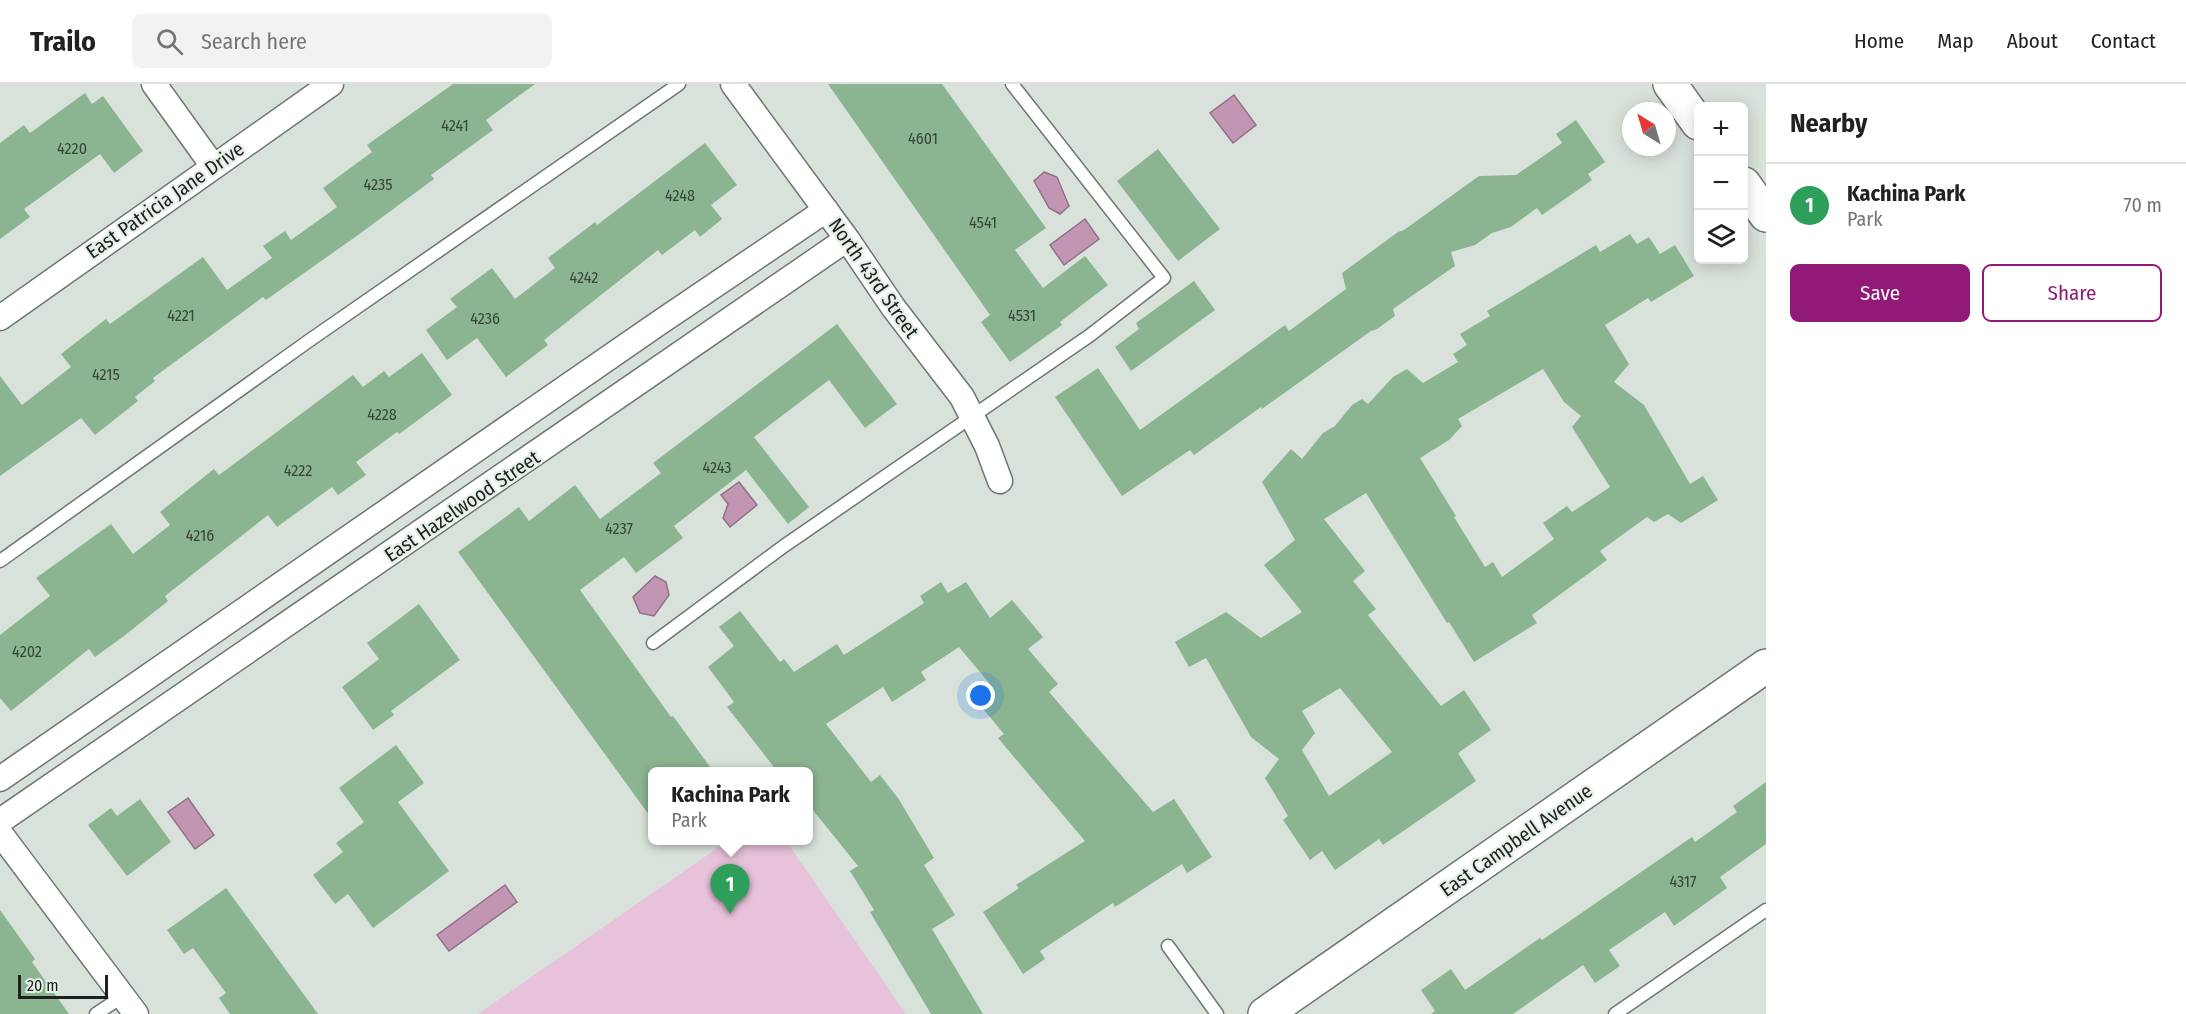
<!DOCTYPE html>
<meta charset="utf-8">
<style>
body{margin:0;font-family:"Fira Sans Condensed",sans-serif;background:#f2f2f2;color:#202124}
.controls{position:absolute;right:18px;top:18px;display:grid;overflow:hidden;border-radius:9px;box-shadow:0 3px 15px #0003}
.controls button{width:54px;height:54px;display:grid;place-items:center;padding:0;border:0;border-bottom:2px solid #e0e0e0;background:#fff;color:#202124;font:30px sans-serif}
.compass{position:absolute;left:1622px;top:18px;width:54px;height:54px;border-radius:50%;background:#fff;box-shadow:0 3px 15px #0003;rotate:323deg}
.scale{position:absolute;left:18px;bottom:15px;width:90px;box-sizing:border-box;padding-left:6px;border:3px solid #1d201d;border-top:0;font-size:16px;line-height:21px;white-space:nowrap;color:#1d201d;-webkit-text-stroke:4px #e6f0e7;paint-order:stroke}
.you{position:absolute;left:981px;top:612px;width:21px;height:21px;margin:-15px;border:4px solid #fff;border-radius:50%;background:#1a73e8;box-shadow:0 0 0 9px #1a73e833}
.badge{display:grid;place-items:center;width:39px;height:39px;border-radius:50%;background:#911977;color:#fff;font-size:20px;font-weight:700}
.pin{position:absolute;translate:-50% -50px;filter:drop-shadow(0 2px 3px #0008)}
.pin::after{content:'';position:absolute;top:32px;width:21px;height:18px;background:inherit;clip-path:polygon(0 0,100% 0,50% 100%)}
.popup{position:absolute;left:648px;top:683px;width:165px;height:78px;box-sizing:border-box;display:grid;place-content:center;border-radius:9px;background:#fff;filter:drop-shadow(0 2px 4px #0005);font-size:20px;white-space:nowrap;color:#757577}
.popup b{font-size:22px;color:#202124}
.popup::after{content:'';position:absolute;left:50%;top:100%;margin-left:-12px;border:12px solid transparent;border-top-color:#fff}
.list{margin:0;padding:0;list-style:none}
h2{display:flex;justify-content:space-between;align-items:center;height:78px;margin:0;padding:0 24px;font-size:26px}
h2 small{font-size:20px;font-weight:400;color:#757577}
.list li{display:grid;grid-template-columns:39px 1fr auto;gap:18px;align-items:center;box-sizing:border-box;height:84px;padding:0 24px;border-top:2px solid #e0e0e0}
.list b{display:block;font-size:22px;white-space:nowrap}
.list p{margin:0;font-size:20px;white-space:nowrap;color:#757577}
.list em{font-size:20px;font-style:normal;color:#757577}
.actions{display:flex;gap:12px;padding:18px 24px}
.actions a{flex:1;padding:14px 0;border:2px solid #911977;border-radius:9px;text-align:center;font-size:21px;color:#911977}
.actions .main{background:#911977;color:#fff}
.icon{flex:none;width:33px;height:33px;fill:none;stroke:currentColor;stroke-width:2;stroke-linecap:round;stroke-linejoin:round}
.map{position:relative;flex:none;width:1766px;height:930px;overflow:hidden}
header{display:flex;align-items:center;gap:36px;box-sizing:border-box;height:84px;padding:0 30px;background:#fff;border-bottom:2px solid #e0e0e0}
header strong{font-size:28px}
nav{display:flex;gap:33px;margin-inline-start:auto;font-size:21px}
.search{width:420px;height:54px;background:#f2f2f2;display:flex;align-items:center;gap:15px;box-sizing:border-box;padding:0 21px;border-radius:9px;color:#757577;font-size:22px}
main{display:flex}
aside{flex:1;background:#fff}
.map>svg:first-child{display:block}
.green{fill:#e7c2da}
.water{fill:#c295b3;stroke:#907286;stroke-width:1.5}
.building{fill:#8bb591;fill-rule:evenodd}
.lines{fill:none;stroke-linecap:round;stroke-linejoin:round}
.lane-casing{stroke:#6e776f;stroke-width:15}
.street-casing{stroke:#6e776f;stroke-width:27}
.secondary-casing{stroke:#6e776f;stroke-width:36}
.primary-casing{stroke:#6e776f;stroke-width:36}
.lane{stroke:#fff;stroke-width:12}
.street{stroke:#fff;stroke-width:24}
.secondary{stroke:#fff;stroke-width:33}
.primary{stroke:#fff;stroke-width:33}
.labels{text-anchor:middle;stroke-width:4.5;stroke-linejoin:round;paint-order:stroke}
.number-label{font-size:16px;fill:#38453a}
.street-label{font-size:20px;fill:#1d201d;stroke:#e6f0e7}
</style>
<header>
<strong>Trailo</strong>
<div class="search"><svg class="icon" aria-label="search" viewBox="0 0 24 24"><circle cx="10" cy="10" r="6"/><path d="M15 15l6 6"/></svg>Search here</div>
<nav><a>Home</a><a>Map</a><a>About</a><a>Contact</a></nav>
</header>
<main>
<div class="map">
<svg width="1766" height="930" viewBox="0 0 1766 930">
<rect width="100%" height="100%" fill="#d9e2da"/>
<path class="green" d="M 729,756 L 786,757 L 906,930 L 478,930 Z"/>
<path class="water" d="M 1234,11 L 1256,41 L 1233,59 L 1210,29 Z
M 1044,88 L 1057,93 L 1069,122 L 1060,130 L 1049,124 L 1034,97 Z
M 1085,135 L 1099,155 L 1064,181 L 1050,161 Z
M 739,398 L 757,421 L 730,443 L 723,434 L 728,420 L 721,411 Z
M 655,492 L 666,498 L 669,511 L 654,532 L 640,529 L 633,513 Z
M 188,714 L 214,751 L 195,765 L 168,728 Z
M 505,801 L 517,818 L 449,867 L 437,851 Z"/>
<path class="building" d="M 453,0 L 535,0 L 486,36 L 493,46 L 431,91 L 434,95 L 358,151 L 266,216 L 263,213 L 153,294 L 155,297 L 135,313 L 138,317 L 95,351 L 81,334 L 0,392 L 0,292 L 22,321 L 71,283 L 61,270 L 106,235 L 110,240 L 203,173 L 227,206 L 272,174 L 263,162 L 285,147 L 291,156 L 337,123 L 323,104 L 372,68 L 367,61 Z
M 828,0 L 942,0 L 1046,144 L 1015,166 L 1043,204 L 1085,172 L 1108,201 L 1060,238 L 1062,241 L 1010,278 L 981,238 L 990,231 Z
M 85,9 L 92,20 L 103,12 L 143,67 L 114,89 L 100,70 L 24,125 L 30,133 L 0,155 L 0,59 L 24,41 L 30,49 Z
M 1576,36 L 1605,78 L 1588,90 L 1592,96 L 1542,131 L 1537,124 L 1511,143 L 1492,149 L 1475,161 L 1451,168 L 1455,182 L 1393,225 L 1395,232 L 1377,245 L 1371,247 L 1262,325 L 1261,323 L 1194,371 L 1190,366 L 1122,412 L 1055,313 L 1098,284 L 1140,346 L 1285,241 L 1289,247 L 1346,205 L 1342,189 L 1398,148 L 1404,146 L 1479,92 L 1516,91 L 1562,59 L 1556,50 Z
M 705,59 L 737,101 L 711,121 L 722,135 L 700,153 L 695,146 L 662,171 L 658,166 L 544,256 L 548,261 L 506,293 L 477,254 L 447,276 L 426,246 L 457,223 L 450,215 L 492,184 L 515,215 L 555,184 L 548,174 L 595,138 L 597,141 Z
M 1158,65 L 1220,145 L 1178,177 L 1117,97 Z
M 1630,150 L 1637,160 L 1649,153 L 1660,170 L 1675,161 L 1694,192 L 1651,218 L 1648,214 L 1605,241 L 1629,280 L 1614,298 L 1644,321 L 1690,400 L 1703,392 L 1718,416 L 1681,439 L 1668,430 L 1654,438 L 1647,433 L 1600,467 L 1607,476 L 1532,531 L 1537,539 L 1474,578 L 1449,538 L 1447,539 L 1366,409 L 1324,435 L 1365,487 L 1353,497 L 1376,525 L 1368,531 L 1441,622 L 1464,606 L 1491,646 L 1458,669 L 1476,697 L 1383,761 L 1379,755 L 1335,786 L 1322,767 L 1310,776 L 1283,736 L 1288,732 L 1265,694 L 1279,675 L 1251,653 L 1206,574 L 1189,583 L 1175,558 L 1226,528 L 1261,554 L 1302,528 L 1264,481 L 1295,456 L 1262,398 L 1291,365 L 1302,375 L 1323,349 L 1335,342 L 1352,321 L 1362,315 L 1368,320 L 1393,293 L 1407,285 L 1423,299 L 1458,278 L 1453,270 L 1467,261 L 1460,250 L 1490,232 L 1487,227 L 1596,161 L 1600,168 ZM 1543,285 L 1564,318 L 1581,332 L 1572,343 L 1610,403 L 1572,428 L 1567,422 L 1543,439 L 1554,455 L 1502,493 L 1493,478 L 1485,483 L 1454,433 L 1456,432 L 1420,374 L 1449,356 L 1462,342 L 1458,335 ZM 1340,604 L 1392,668 L 1329,712 L 1302,666 L 1315,649 L 1302,627 Z
M 1194,197 L 1215,226 L 1131,287 L 1115,263 L 1139,245 L 1136,239 Z
M 837,240 L 897,320 L 865,344 L 829,296 L 754,353 L 809,423 L 788,440 L 746,386 L 674,442 L 683,454 L 636,489 L 624,473 L 580,506 L 671,633 L 673,632 L 713,687 L 652,687 L 652,735 L 458,468 L 519,423 L 529,437 L 575,401 L 600,435 L 661,389 L 653,379 Z
M 422,269 L 452,311 L 399,350 L 397,348 L 356,378 L 366,391 L 338,411 L 332,403 L 277,443 L 268,431 L 165,512 L 168,517 L 124,552 L 95,573 L 89,565 L 11,627 L 0,614 L 0,551 L 50,512 L 36,494 L 111,440 L 133,470 L 170,441 L 160,428 L 214,385 L 219,391 L 353,291 L 363,303 L 384,287 L 389,293 Z
M 941,498 L 948,509 L 966,498 L 990,534 L 1012,516 L 1043,553 L 1028,565 L 1058,600 L 1049,608 L 1153,728 L 1174,715 L 1212,773 L 1187,789 L 1182,780 L 1115,823 L 1113,819 L 1040,867 L 1045,875 L 1023,890 L 983,828 L 1019,804 L 1016,801 L 1085,757 L 998,654 L 1004,650 L 974,614 L 990,600 L 959,563 L 921,588 L 926,596 L 892,618 L 883,603 L 826,640 L 871,698 L 880,691 L 898,714 L 934,774 L 924,781 L 955,831 L 932,845 L 983,930 L 931,930 L 870,828 L 874,826 L 850,787 L 858,782 L 808,720 L 808,687 L 777,687 L 727,623 L 734,618 L 708,583 L 734,562 L 719,543 L 740,527 L 780,578 L 784,575 L 794,588 L 837,560 L 844,571 L 924,519 L 920,512 Z
M 419,520 L 460,576 L 391,627 L 394,631 L 373,646 L 342,603 L 379,575 L 367,559 Z
M 396,661 L 424,699 L 398,718 L 449,787 L 373,844 L 348,810 L 335,820 L 313,791 L 343,768 L 336,759 L 364,738 L 339,704 Z
M 1766,698 L 1766,760 L 1720,793 L 1727,804 L 1674,842 L 1665,828 L 1609,866 L 1620,882 L 1595,899 L 1583,881 L 1513,930 L 1431,930 L 1435,927 L 1421,906 L 1451,885 L 1465,906 L 1540,854 L 1542,856 L 1692,753 L 1695,758 L 1737,728 L 1733,722 Z
M 140,715 L 171,758 L 127,792 L 88,741 L 111,724 L 117,732 Z
M 226,804 L 318,930 L 230,930 L 219,914 L 226,909 L 193,864 L 184,870 L 167,846 Z
M 0,826 L 35,875 L 32,878 L 69,930 L 0,930 Z"/>
<g class="lines">
<defs>
<path id="lane" d="M 0,477 L 310,256 L 679,0
M 653,559 L 784,462 L 1089,252 L 1164,194 L 1012,0
M 1168,862 L 1217,930
M 96,930 L 123,912
M 1615,930 L 1766,826"/>
<path id="street" d="M 154,0 L 213,82
M 733,0 L 847,155 L 893,223 L 962,313 L 987,362 L 1000,397
M 0,234 L 331,0
M 0,695 L 656,241 L 826,126
M 0,737 L 847,155
M 0,749 L 136,930"/>
<path id="secondary" d="M 1265,930 L 1766,582"/>
<path id="primary" d="M 1670,0 L 1698,39
M 1744,100 L 1766,131"/>
</defs>
<use href="#lane" class="lane-casing"/>
<use href="#street" class="street-casing"/>
<use href="#secondary" class="secondary-casing"/>
<use href="#primary" class="primary-casing"/>
<use href="#lane" class="lane"/>
<use href="#street" class="street"/>
<use href="#secondary" class="secondary"/>
<use href="#primary" class="primary"/>
</g>
<g class="labels">
<g class="number-label">
<text x="455" y="47">4241</text>
<text x="923" y="60">4601</text>
<text x="72" y="70">4220</text>
<text x="378" y="106">4235</text>
<text x="680" y="117">4248</text>
<text x="983" y="144">4541</text>
<text x="584" y="199">4242</text>
<text x="181" y="237">4221</text>
<text x="1022" y="237">4531</text>
<text x="485" y="240">4236</text>
<text x="106" y="296">4215</text>
<text x="382" y="336">4228</text>
<text x="717" y="389">4243</text>
<text x="298" y="392">4222</text>
<text x="619" y="450">4237</text>
<text x="200" y="457">4216</text>
<text x="27" y="573">4202</text>
<text x="1683" y="803">4317</text>
</g>
<g class="street-label">
<text transform="translate(165 116) rotate(-35)" y="7">East Patricia Jane Drive</text>
<text transform="translate(874 194) rotate(55)" y="7">North 43rd Street</text>
<text transform="translate(462 422) rotate(-34)" y="7">East Hazelwood Street</text>
<text transform="translate(1516 756) rotate(-35)" y="7">East Campbell Avenue</text>
</g>
</g>
</svg>
<div class="controls">
<button>+</button>
<button>−</button>
<button><svg class="icon" aria-label="layers" viewBox="0 0 24 24"><path d="M12 4l9 5-9 5-9-5zM3 14l9 5 9-5"/></svg></button>
</div>
<svg class="compass" viewBox="-18 -18 36 36"><path d="M0-13l5 13h-10z" fill="#e53935"/><path d="M0 13l5-13h-10z" fill="#757577"/></svg>
<div class="scale">20 m</div>
<div class="you"></div>
<div class="pin badge" style="left:730px;top:830px;background:#2e9e5b">1</div>
<div class="popup"><b>Kachina Park</b>Park</div>
</div>
<aside>
<h2>Nearby<small></small></h2>
<ul class="list">
<li><span class="badge" style="background:#2e9e5b">1</span><div><b>Kachina Park</b><p>Park</p></div><em>70 m</em></li>
</ul>
<div class="actions"><a class="main">Save</a><a>Share</a></div>
</aside>
</main>
